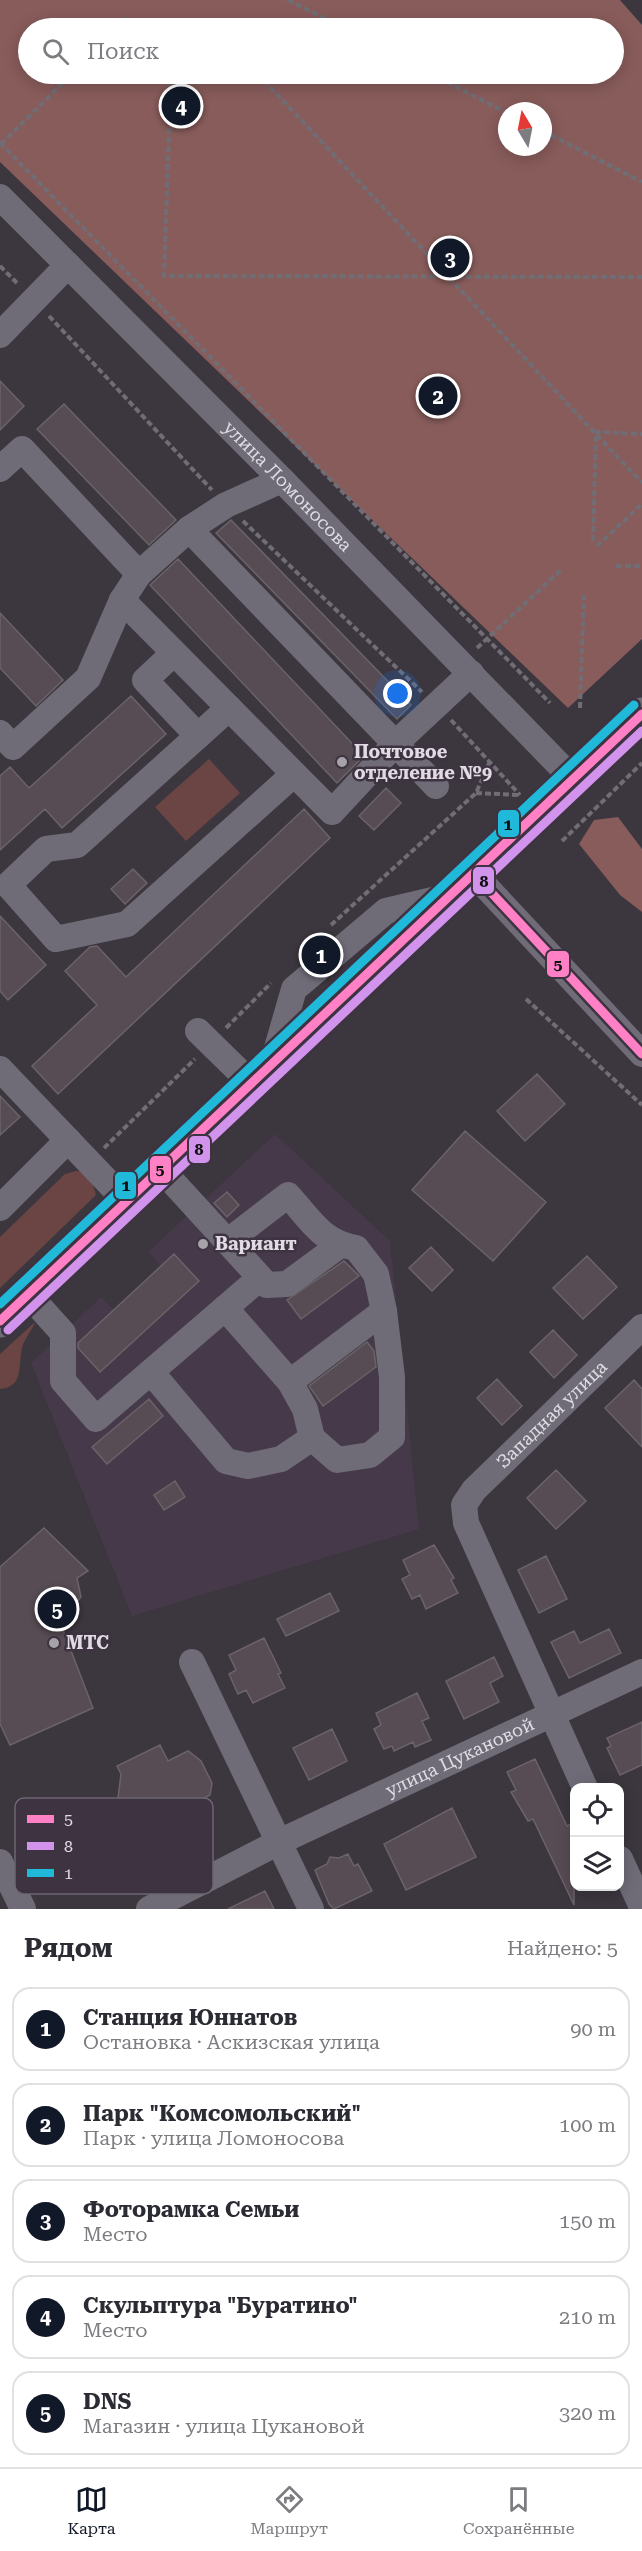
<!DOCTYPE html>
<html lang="ru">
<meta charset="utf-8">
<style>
body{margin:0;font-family:"Roboto Serif",serif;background:#f7f7f7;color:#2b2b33}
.controls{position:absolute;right:18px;bottom:18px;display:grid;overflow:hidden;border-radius:12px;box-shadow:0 3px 15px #0003}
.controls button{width:54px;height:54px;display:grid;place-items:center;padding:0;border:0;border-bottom:2px solid #e1e1e2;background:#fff;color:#2b2b33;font:30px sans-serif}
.compass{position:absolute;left:498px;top:102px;width:54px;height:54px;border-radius:50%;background:#fff;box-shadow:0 3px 15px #0003;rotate:350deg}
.you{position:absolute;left:398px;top:694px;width:21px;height:21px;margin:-15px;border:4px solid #fff;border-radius:50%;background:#1a73e8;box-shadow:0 0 0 9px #1a73e833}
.badge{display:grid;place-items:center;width:39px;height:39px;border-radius:50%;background:#111827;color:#fff;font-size:20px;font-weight:700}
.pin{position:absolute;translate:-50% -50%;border:3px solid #fff;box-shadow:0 2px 6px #0006}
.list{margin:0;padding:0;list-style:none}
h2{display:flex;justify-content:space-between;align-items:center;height:78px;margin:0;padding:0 24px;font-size:26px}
h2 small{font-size:20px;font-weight:400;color:#7c7c81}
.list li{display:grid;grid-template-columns:39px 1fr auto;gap:18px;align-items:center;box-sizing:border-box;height:84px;margin:0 12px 12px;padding:0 12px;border:2px solid #e1e1e2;border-radius:18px}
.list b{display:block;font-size:22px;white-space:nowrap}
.list p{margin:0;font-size:20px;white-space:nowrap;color:#7c7c81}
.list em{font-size:20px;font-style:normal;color:#7c7c81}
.icon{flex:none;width:33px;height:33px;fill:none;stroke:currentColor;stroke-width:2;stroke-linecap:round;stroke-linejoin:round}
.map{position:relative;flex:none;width:642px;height:1909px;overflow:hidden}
.search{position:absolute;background:#fff;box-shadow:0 3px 15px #0003;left:18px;right:18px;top:18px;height:66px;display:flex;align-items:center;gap:15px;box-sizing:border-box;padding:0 21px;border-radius:33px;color:#7c7c81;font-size:22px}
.sheet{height:558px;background:#fff}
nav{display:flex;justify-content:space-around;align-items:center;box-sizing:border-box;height:84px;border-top:2px solid #e1e1e2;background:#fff;font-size:16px;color:#7c7c81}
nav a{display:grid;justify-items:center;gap:3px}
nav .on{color:#111827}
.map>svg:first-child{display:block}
.built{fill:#46394a}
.green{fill:#6a4544}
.forest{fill:#885c5b;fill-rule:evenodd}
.building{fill:#574c54;stroke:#6a6469;stroke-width:1.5}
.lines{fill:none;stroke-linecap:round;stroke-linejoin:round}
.path{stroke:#706d75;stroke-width:4;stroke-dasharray:6 3;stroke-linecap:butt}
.minor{stroke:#6f6c78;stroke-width:26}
.major{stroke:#6f6c76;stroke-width:33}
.bus-1-casing{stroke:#3d3341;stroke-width:14}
.bus-2-casing{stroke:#3d3341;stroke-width:14}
.bus-3-casing{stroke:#3d3341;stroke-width:14}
.bus-1{stroke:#ff80c5;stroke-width:9}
.bus-2{stroke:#d193ec;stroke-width:9}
.bus-3{stroke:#20b9da;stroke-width:9}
.poi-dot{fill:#a7a1a9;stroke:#3d3341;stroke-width:2}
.labels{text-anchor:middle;stroke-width:5;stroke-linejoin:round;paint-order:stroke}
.street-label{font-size:18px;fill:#e1dbe3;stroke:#3d3341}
.poi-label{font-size:18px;font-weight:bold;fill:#e1dbe3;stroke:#3d3341;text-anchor:start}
.key{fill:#3d3341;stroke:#6e6572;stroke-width:1.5}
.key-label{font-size:16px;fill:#e1dbe3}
.line-badge{stroke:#3d3341;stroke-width:2}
.pale-badge-label{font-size:16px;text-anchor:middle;font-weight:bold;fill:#111}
</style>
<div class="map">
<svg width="642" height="1909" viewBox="0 0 642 1909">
<rect width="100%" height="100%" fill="#3c363e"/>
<path class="built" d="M 275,1134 L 390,1241 L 419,1529 L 132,1616 L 31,1363 L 101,1297 L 114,1310 L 161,1266 L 148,1252 Z"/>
<path class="green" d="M 209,759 L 240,793 L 186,841 L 155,807 Z
M 76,1171 L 89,1172 L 96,1195 L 0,1288 L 0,1237 L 65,1174 Z
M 35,1322 C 32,1331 24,1339 22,1348 C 18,1366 24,1387 0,1389 L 0,1354 Z"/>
<path class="forest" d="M 0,0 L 620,0 L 642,25 L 642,639 L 568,708 L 0,162 ZM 28,28 L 614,28 L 614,74 L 28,74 ZM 507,111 L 543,111 L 543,147 L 507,147 Z
M 618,817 L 642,849 L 642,912 L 620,895 L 579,844 L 594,820 Z"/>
<path class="building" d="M 0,381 L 24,406 L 0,430 Z
M 64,404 L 176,520 L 149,545 L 37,429 Z
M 231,520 L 411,705 L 397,719 L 216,533 Z
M 178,559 L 364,756 L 337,783 L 150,585 Z
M 0,613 L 63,680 L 36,706 L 0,668 Z
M 131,696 L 166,734 L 62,828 L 45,809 L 0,850 L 0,776 L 10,767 L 29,788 Z
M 386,788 L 401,803 L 374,830 L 359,816 Z
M 304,809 L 330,838 L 58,1094 L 32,1066 L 97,1005 L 65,971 L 90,947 L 97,946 L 126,977 Z
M 133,869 L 147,883 L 125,904 L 111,889 Z
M 0,916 L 46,965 L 8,1000 L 0,991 Z
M 537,1074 L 565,1104 L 525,1141 L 497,1111 Z
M 0,1096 L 20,1117 L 0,1135 Z
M 465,1131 L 546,1202 L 493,1261 L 412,1190 Z
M 227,1192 L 239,1205 L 227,1217 L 214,1203 Z
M 431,1247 L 453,1270 L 432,1291 L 409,1268 Z
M 174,1254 L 199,1281 L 100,1372 L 78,1348 L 78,1343 Z
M 587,1256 L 617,1287 L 583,1319 L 553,1288 Z
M 344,1261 L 359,1276 L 301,1319 L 287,1300 Z
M 553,1330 L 577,1355 L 554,1378 L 530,1352 Z
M 367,1342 L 374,1351 L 376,1367 L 323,1406 L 309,1386 Z
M 497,1379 L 522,1406 L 502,1425 L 477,1398 Z
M 634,1380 L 642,1389 L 642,1447 L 605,1408 Z
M 149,1399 L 163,1416 L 107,1464 L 92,1447 Z
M 556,1470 L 586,1501 L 556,1529 L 527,1498 Z
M 175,1481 L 185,1497 L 164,1510 L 154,1495 Z
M 44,1528 L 88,1571 L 77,1578 L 81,1597 L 60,1622 L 93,1708 L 10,1745 L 0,1724 L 0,1567 Z
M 434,1545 L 454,1578 L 451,1580 L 458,1593 L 426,1609 L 420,1595 L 412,1599 L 402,1579 L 410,1575 L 403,1560 Z
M 546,1556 L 567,1599 L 539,1613 L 518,1570 Z
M 330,1593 L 339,1611 L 286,1636 L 277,1619 Z
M 609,1629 L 621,1653 L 569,1678 L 551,1642 L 574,1631 L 580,1643 Z
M 264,1638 L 281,1673 L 278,1674 L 285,1688 L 253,1703 L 246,1690 L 238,1694 L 229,1674 L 236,1670 L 229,1655 Z
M 494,1657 L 503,1676 L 490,1683 L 499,1702 L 464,1719 L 446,1681 Z
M 417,1693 L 429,1718 L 422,1721 L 431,1740 L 415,1747 L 413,1742 L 394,1751 L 392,1746 L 384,1749 L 374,1729 L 381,1725 L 376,1713 Z
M 642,1722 L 642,1765 L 620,1775 L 607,1748 L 611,1746 L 607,1738 Z
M 332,1729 L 347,1761 L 309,1780 L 293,1748 Z
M 160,1745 L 168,1761 L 188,1751 L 201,1761 L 212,1783 L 210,1795 L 190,1805 L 197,1820 L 153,1841 L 146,1826 L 129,1820 L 118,1798 L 121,1774 L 117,1766 Z
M 535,1759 L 567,1826 L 574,1823 L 574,1905 L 533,1819 L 528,1821 L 511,1792 L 516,1790 L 507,1772 Z
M 452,1808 L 476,1857 L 406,1890 L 384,1844 Z
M 348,1854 L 354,1866 L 358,1864 L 372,1891 L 334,1909 L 329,1904 L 315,1870 L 327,1864 L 330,1857 L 339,1858 Z
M 265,1891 L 274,1909 L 228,1909 Z"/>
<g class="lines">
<path class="path" d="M 288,0 L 344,28
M 208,21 L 215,28
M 117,28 L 130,16
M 171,74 L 164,276 L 642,277
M 258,74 L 642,483
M 431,74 L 507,113
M 543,131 L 642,182
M 0,143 L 550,703
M 1,144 L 72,74
M 0,266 L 19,285
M 49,316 L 212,490
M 243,521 L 422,692
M 593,541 L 596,432 L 642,434
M 597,546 L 642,504
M 616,566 L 642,566
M 477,648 L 561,570
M 580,708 L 584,595
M 451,720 L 520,795
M 476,793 L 519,795
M 562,841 L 642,763
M 331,925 L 476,793 L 490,761
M 526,999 L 642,1105
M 226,1028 L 271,983
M 104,1148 L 195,1059"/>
<g class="minor">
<path id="s1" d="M 0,197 L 282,480 L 573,779"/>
<path d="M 0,335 L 68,265"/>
<path d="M 0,469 L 22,449 L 139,574 L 122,600 L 88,678 L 13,747 L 0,733"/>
<path d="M 189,529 L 436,786"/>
<path d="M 139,574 L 189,529 L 226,505 L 282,480"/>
<path d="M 122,600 L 332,812 L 396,743 L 471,673"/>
<path d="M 174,653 L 145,680 L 198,736"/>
<path d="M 229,708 L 77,845 L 46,849 L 8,885 L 56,939 L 127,924 L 294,774"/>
<path d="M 474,874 L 642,1054"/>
<path d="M 198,1031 L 251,1083"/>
<path d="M 273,1062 L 294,989 L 386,911 L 450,896"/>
<path d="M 0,1069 L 126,1201"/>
<path d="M 160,1168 L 267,1285 L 287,1284 L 340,1245"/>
<path d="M 0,1208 L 68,1140"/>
<path d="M 227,1242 L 288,1195 C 310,1219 321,1242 356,1248 L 376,1274 L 384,1311 L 392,1377 L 392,1437 L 370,1455 L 337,1460 L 312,1438 L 305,1409 L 290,1382"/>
<path d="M 28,1294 L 63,1333 L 63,1381 L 96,1419 L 260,1278"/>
<path d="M 225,1308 L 290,1382 L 384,1311"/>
<path d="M 151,1372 L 226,1461 L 248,1466 L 281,1459 L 312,1438"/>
<path d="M 192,1662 L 311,1909"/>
<path id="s2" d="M 585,1788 L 466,1523 L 464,1505 L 474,1490 L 642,1327"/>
<path d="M 620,1859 L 642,1907"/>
<path d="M 0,1862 L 23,1909"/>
<path id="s3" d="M 149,1909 L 279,1842 L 642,1672"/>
</g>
<path class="major" d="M 0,1321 L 642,714"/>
<defs>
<path id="bus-1" d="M 474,874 L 642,1054
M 0,1321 L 642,714"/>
<path id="bus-2" d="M 8,1330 L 642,731"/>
<path id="bus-3" d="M 0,1304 L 634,705"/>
</defs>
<use href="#bus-1" class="bus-1-casing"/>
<use href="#bus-2" class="bus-2-casing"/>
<use href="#bus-3" class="bus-3-casing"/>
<use href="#bus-1" class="bus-1"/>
<use href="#bus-2" class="bus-2"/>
<use href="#bus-3" class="bus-3"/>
</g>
<g class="poi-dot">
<circle cx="342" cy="762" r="6"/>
<circle cx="203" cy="1244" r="6"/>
<circle cx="54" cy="1643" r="6"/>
</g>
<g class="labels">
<g class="street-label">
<text dy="6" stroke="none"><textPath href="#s1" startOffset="408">улица Ломоносова</textPath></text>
<text dy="6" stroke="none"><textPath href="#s2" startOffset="435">Западная улица</textPath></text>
<text dy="6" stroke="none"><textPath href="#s3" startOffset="346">улица Цукановой</textPath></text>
</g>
<g class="poi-label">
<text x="354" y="758">Почтовое<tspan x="354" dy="21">отделение №9</tspan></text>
<text x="215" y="1250">Вариант</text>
<text x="66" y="1649">МТС</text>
</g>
</g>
<rect x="15" y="1798" width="198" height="96" rx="9" class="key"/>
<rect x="27" y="1815" width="27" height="8" fill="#ff80c5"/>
<rect x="27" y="1842" width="27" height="8" fill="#d193ec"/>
<rect x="27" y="1869" width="27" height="8" fill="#20b9da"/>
<g class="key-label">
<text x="64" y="1825">5</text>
<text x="64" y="1852">8</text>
<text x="64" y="1879">1</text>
</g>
<g class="line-badge">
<rect x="497" y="809" width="23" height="29" rx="6" fill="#20b9da"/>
<rect x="472" y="866" width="23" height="29" rx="6" fill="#d193ec"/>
<rect x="546" y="950" width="24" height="28" rx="6" fill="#ff80c5"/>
<rect x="188" y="1135" width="23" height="29" rx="6" fill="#d193ec"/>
<rect x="149" y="1155" width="23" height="29" rx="6" fill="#ff80c5"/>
<rect x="114" y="1171" width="23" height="29" rx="6" fill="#20b9da"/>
</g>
<g class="pale-badge-label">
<text x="508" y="830">1</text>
<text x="484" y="887">8</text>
<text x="558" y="970">5</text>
<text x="199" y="1155">8</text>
<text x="160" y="1175">5</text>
<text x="126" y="1191">1</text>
</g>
</svg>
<div class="controls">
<button><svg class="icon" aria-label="locate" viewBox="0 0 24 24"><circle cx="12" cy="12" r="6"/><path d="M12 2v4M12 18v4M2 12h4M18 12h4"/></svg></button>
<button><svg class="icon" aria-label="layers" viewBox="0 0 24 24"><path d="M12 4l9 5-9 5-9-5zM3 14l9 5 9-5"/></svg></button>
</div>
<svg class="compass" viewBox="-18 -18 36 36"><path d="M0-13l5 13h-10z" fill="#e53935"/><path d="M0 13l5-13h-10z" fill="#7c7c81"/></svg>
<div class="you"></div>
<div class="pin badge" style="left:321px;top:955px">1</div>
<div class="pin badge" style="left:438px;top:396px">2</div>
<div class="pin badge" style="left:450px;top:258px">3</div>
<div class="pin badge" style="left:181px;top:106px">4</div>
<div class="pin badge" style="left:57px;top:1609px">5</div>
<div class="search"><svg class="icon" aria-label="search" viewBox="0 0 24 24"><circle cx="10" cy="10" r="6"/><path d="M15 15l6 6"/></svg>Поиск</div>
</div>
<section class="sheet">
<h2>Рядом<small>Найдено: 5</small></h2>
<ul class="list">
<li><span class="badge">1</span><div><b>Станция Юннатов</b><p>Остановка · Аскизская улица</p></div><em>90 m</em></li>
<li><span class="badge">2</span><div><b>Парк &quot;Комсомольский&quot;</b><p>Парк · улица Ломоносова</p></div><em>100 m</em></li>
<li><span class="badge">3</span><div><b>Фоторамка Семьи</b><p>Место</p></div><em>150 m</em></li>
<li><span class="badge">4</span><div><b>Скульптура &quot;Буратино&quot;</b><p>Место</p></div><em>210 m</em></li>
<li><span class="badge">5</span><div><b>DNS</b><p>Магазин · улица Цукановой</p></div><em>320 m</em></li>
</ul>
</section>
<nav>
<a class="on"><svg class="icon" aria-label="map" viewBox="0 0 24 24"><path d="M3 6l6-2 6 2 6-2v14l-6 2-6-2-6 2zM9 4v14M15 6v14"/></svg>Карта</a>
<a><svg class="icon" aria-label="directions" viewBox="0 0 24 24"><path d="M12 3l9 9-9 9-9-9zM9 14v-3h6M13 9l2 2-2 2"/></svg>Маршрут</a>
<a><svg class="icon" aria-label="saved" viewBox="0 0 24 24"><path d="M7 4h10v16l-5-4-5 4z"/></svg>Сохранённые</a>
</nav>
